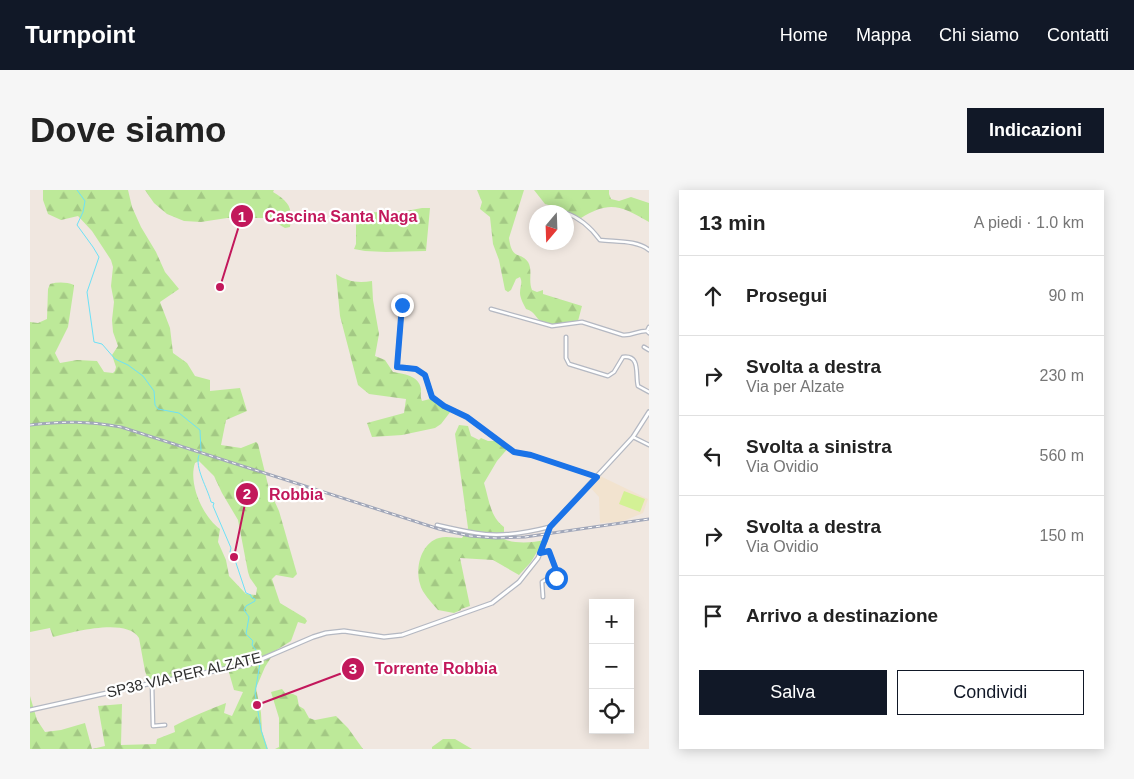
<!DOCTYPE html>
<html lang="it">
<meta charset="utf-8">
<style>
body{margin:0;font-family:Arial,sans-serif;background:#f6f6f6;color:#222}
.controls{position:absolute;right:15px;bottom:15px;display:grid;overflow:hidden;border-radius:0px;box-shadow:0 2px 12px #0003}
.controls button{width:45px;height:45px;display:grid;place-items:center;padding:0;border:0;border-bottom:1px solid #e0e0e0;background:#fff;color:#222;font:25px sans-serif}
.compass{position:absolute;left:499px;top:15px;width:45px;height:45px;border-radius:50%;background:#fff;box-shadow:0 2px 12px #0003;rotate:199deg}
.stop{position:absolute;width:15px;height:15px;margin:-11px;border:4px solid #1a73e8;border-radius:50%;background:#fff}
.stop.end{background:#1a73e8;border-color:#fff;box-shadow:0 1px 5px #0008}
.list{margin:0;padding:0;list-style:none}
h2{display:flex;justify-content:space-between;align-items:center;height:65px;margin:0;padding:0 20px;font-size:21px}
h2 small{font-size:16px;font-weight:400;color:#767676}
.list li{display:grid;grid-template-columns:32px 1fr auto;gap:15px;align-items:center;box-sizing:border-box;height:80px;padding:0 20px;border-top:1px solid #e0e0e0}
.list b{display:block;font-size:19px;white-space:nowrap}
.list p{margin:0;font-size:16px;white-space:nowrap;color:#767676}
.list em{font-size:16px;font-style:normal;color:#767676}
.actions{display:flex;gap:10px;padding:15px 20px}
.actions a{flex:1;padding:11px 0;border:1px solid #111827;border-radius:0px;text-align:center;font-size:18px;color:#111827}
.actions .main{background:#111827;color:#fff}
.icon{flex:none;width:28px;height:28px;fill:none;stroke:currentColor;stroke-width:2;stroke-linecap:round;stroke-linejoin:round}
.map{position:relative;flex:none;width:619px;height:559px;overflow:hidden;border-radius:0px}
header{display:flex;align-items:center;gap:30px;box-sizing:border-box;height:70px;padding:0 25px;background:#111827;color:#fff}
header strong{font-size:24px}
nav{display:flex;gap:28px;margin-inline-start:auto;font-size:18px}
.intro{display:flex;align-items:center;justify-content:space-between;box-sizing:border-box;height:120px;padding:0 30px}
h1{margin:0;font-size:35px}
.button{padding:12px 22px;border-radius:0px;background:#111827;color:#fff;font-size:18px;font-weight:700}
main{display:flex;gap:30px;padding:0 30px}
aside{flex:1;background:#fff;border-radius:0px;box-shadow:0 2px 12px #0003}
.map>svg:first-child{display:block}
.education{fill:#f2e3cf}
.forest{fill:url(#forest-firs);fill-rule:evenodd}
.pitch{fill:#d3f195}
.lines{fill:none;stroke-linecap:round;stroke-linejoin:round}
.stream{stroke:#6de1f7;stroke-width:1}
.minor-casing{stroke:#b4b8c2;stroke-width:5}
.tertiary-casing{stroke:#b4b8c2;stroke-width:5.5}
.minor{stroke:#fff;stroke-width:2.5}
.tertiary{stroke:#fff;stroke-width:3}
.rail-casing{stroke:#a1a7b9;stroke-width:3}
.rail{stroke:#fff;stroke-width:1;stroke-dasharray:4;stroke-linecap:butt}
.tertiary-bridge-casing{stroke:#b4b8c2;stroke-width:5.5;stroke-linecap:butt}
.tertiary-bridge{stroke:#fff;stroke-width:3}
.route{stroke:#1a73e8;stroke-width:6}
.labels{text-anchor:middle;stroke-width:4.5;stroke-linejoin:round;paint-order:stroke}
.street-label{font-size:15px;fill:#2e2e2e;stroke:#fff}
.leader{fill:none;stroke:#c2185b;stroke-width:2}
.callout-dot{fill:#c2185b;stroke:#fff;stroke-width:2}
.mark-label{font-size:15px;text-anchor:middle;font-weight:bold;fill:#fff}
.callout-label{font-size:16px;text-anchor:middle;font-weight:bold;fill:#c2185b;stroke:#fff;stroke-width:4.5;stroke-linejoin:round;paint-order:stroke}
</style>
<header>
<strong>Turnpoint</strong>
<nav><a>Home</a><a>Mappa</a><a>Chi siamo</a><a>Contatti</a></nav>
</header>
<div class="intro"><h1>Dove siamo</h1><a class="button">Indicazioni</a></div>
<main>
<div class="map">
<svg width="619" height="559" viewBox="0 0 619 559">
<defs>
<pattern id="forest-firs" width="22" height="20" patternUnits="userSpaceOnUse" patternTransform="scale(1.25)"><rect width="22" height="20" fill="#bde999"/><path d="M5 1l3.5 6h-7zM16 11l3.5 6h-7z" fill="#a3c884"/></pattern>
</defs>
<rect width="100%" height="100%" fill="#f0e7e0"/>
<path class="education" d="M 570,286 L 618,309 L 613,323 L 591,332 L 570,333 L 569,307 L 560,297 Z"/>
<path class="forest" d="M 13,0 L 98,0 L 102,17 L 111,37 L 126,62 L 135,82 L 149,99 L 130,112 L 140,138 L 143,163 L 157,173 L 165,186 L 180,190 L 180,201 L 210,198 L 217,221 L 196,230 L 191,255 L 211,258 L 226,252 L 228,254 L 239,299 L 249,321 L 267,384 L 263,388 L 246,385 L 242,389 L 250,413 L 275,428 L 277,431 L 275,434 L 268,432 L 261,451 L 245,461 L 235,477 L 226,498 L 231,523 L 232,541 L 238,559 L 0,559 L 0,506 L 7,530 L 15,542 L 31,540 L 55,533 L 62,559 L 75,556 L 68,516 L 92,514 L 91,555 L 126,554 L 127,549 L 145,542 L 144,536 C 161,527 178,520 196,513 L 194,523 L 202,526 L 213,502 L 204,500 L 198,479 L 120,495 L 115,481 L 109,448 C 97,427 42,442 23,447 L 20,438 L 0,442 L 0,132 L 8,133 L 17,129 L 18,99 L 20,94 C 28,92 36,92 44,95 L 44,97 L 38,137 L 25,163 L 30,173 L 47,170 L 67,171 L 74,182 L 83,183 L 85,181 L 86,177 L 82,165 L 88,156 L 83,142 L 82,130 L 84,112 L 81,96 L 83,77 L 81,70 L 62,41 L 48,26 L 31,30 L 18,24 L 13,10 ZM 169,271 L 184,286 L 192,303 L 208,330 L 218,382 L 220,388 L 227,398 L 226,405 L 216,404 L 199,386 L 196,370 L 188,352 L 190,339 C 173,327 158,294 165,273 Z
M 115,0 L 244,0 L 243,2 C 259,12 263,17 260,37 L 255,38 L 243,31 L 233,28 L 197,28 L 171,32 L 154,31 L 137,24 L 124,13 Z
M 447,0 L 494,0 L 479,48 C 482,71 490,61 498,72 C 503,80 498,91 502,100 L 507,102 L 513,100 L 513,104 L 552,116 L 548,131 C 537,133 523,138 512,132 C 505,128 506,122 496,119 C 494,115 490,108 490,103 C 490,96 493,93 490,87 L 486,89 L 481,100 L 478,102 L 475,100 L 469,70 L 463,54 L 460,27 L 450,19 L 452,12 Z
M 504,0 L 579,0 L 579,4 L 581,9 L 589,11 L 601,7 L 619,13 L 619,32 C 591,16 580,10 551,28 L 532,19 L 515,14 Z
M 392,18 L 400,18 L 396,61 L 356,62 L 335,61 L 324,59 L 326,54 L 326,23 L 376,21 Z
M 306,84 C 318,92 328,93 342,91 L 343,110 L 349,144 L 345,166 L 355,170 L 363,182 C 373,184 389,185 391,199 C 391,204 390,206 392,211 L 400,209 L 421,221 L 411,234 L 405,238 L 372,245 L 342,247 L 337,233 L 374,223 L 376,209 L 339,204 L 328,195 L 310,126 Z
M 429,235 L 438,236 L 441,246 L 449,250 L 451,248 L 458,251 L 472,251 L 479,257 L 467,271 L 454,293 C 459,309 460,327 474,337 L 474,349 C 484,354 503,353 514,350 L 501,372 L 489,385 L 463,370 L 430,368 L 440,416 L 431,419 L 431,420 L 424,423 L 408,420 C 402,413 392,403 390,394 C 385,378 391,353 409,348 C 416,346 424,348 432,348 L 438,338 L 425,244 Z
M 252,499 L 256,504 L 263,504 L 267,506 L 269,516 L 274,519 L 279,528 L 285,530 L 306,526 L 318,538 L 333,559 L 245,559 L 249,557 L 249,528 L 241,502 Z
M 413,549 L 425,549 L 442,559 L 402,559 L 402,557 Z"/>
<path class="pitch" d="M 594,301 L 615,309 L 610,322 L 589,314 Z"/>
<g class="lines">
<path class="stream" d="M 47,0 L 55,11 L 53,22 L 47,35 L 63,57 L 69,67 L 57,102 L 64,152 L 72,154 L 85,169 L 98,175 L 113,186 L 124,201 L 125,215 L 128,219 L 149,223 L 170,240 L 171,261
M 169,265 C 164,277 178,299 181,312 L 184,313 L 183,316 L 201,358 L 200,362 L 204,367 L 216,403 L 221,405 L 221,407 L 225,409 L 225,411 L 216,416 L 214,420 L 219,427 L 216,444 L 223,451 L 222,455 L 226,460 L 228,469
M 230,473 L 225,503 L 231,540 L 237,559"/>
<defs>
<path id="minor" d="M 530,22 L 532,22
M 536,23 C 550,28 562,39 570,50 C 586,52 607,50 619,60
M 372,115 L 367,177 L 386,179 L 395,185 L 402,207 L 414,216 L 437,227 L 484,262 L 501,265 L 567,287
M 461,119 L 522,136 L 552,132 L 593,145 C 602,146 609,140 617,141
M 619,137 L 617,141 L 619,143
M 536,147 L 536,168 L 539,174 L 578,186 L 584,182 L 593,167 C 611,165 605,184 608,196 L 619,202
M 614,157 L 619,160
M 603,247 L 619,255
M 407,335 C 420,338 433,341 446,343 C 469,347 496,343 519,337
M 510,363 L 519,361 L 528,385 L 526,388 L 517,389 L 512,392 L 513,407
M 122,493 L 123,536 L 135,535"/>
<path id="tertiary" d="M 520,337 L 603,247 L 619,222
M 0,520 L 122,493 L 220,474 L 283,447 L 296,443 L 314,441 L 354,447 L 372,445 L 462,413 L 489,392 L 508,368 L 515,351"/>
</defs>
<use href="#minor" class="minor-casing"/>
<use href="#tertiary" class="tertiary-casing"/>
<use href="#minor" class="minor"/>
<use href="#tertiary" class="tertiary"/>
<defs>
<path id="rail" d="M 0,235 C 35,231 56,231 91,237 L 409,339 L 440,346 L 466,348 L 495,347 L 619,329"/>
</defs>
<use href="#rail" class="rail-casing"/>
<use href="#rail" class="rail"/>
<defs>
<path id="tertiary-bridge" d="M 515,351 L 520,337"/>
</defs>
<use href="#tertiary-bridge" class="tertiary-bridge-casing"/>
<use href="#tertiary-bridge" class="tertiary-bridge"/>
</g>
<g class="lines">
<path class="route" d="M 372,115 L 367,177 L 386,179 L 395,185 L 402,207 L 414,216 L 437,227 L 484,262 L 501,265 L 567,287 L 520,337 L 510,363 L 519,361 L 528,385 L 526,388"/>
</g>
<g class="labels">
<g class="street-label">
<text transform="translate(154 485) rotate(-13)" y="5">SP38 VIA PER ALZATE</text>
</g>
</g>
<path class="leader" d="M190 97L212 26M204 367L217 304M227 515L323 479"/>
<g class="callout-dot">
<circle cx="190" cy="97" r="5"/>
<circle cx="204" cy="367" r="5"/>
<circle cx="227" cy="515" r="5"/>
<circle cx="212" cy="26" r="12"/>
<circle cx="217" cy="304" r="12"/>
<circle cx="323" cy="479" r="12"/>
</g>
<g class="mark-label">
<text x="212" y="32">1</text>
<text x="217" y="309">2</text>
<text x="323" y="484">3</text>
</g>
<g class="callout-label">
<text x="311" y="32">Cascina Santa Naga</text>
<text x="266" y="310">Robbia</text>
<text x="406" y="484">Torrente Robbia</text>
</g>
</svg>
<div class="controls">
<button>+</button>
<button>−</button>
<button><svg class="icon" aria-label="locate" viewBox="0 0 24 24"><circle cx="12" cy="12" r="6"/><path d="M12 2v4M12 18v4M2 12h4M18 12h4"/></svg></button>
</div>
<svg class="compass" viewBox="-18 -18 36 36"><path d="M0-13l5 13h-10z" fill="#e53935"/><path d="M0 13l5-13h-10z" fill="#767676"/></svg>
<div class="stop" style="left:526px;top:388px"></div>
<div class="stop end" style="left:372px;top:115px"></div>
</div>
<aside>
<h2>13 min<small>A piedi · 1.0 km</small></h2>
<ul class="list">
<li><svg class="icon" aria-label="ahead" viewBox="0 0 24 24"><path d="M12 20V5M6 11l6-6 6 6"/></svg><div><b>Prosegui</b></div><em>90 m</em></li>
<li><svg class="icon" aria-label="right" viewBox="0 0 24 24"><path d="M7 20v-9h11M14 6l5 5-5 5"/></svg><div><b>Svolta a destra</b><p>Via per Alzate</p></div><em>230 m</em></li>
<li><svg class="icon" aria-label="left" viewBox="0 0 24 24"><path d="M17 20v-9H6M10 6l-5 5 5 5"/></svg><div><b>Svolta a sinistra</b><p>Via Ovidio</p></div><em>560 m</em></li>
<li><svg class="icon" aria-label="right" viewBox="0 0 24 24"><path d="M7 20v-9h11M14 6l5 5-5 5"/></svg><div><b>Svolta a destra</b><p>Via Ovidio</p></div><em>150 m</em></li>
<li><svg class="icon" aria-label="arrive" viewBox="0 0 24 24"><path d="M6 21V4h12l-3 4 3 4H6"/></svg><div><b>Arrivo a destinazione</b></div></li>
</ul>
<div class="actions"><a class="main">Salva</a><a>Condividi</a></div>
</aside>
</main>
